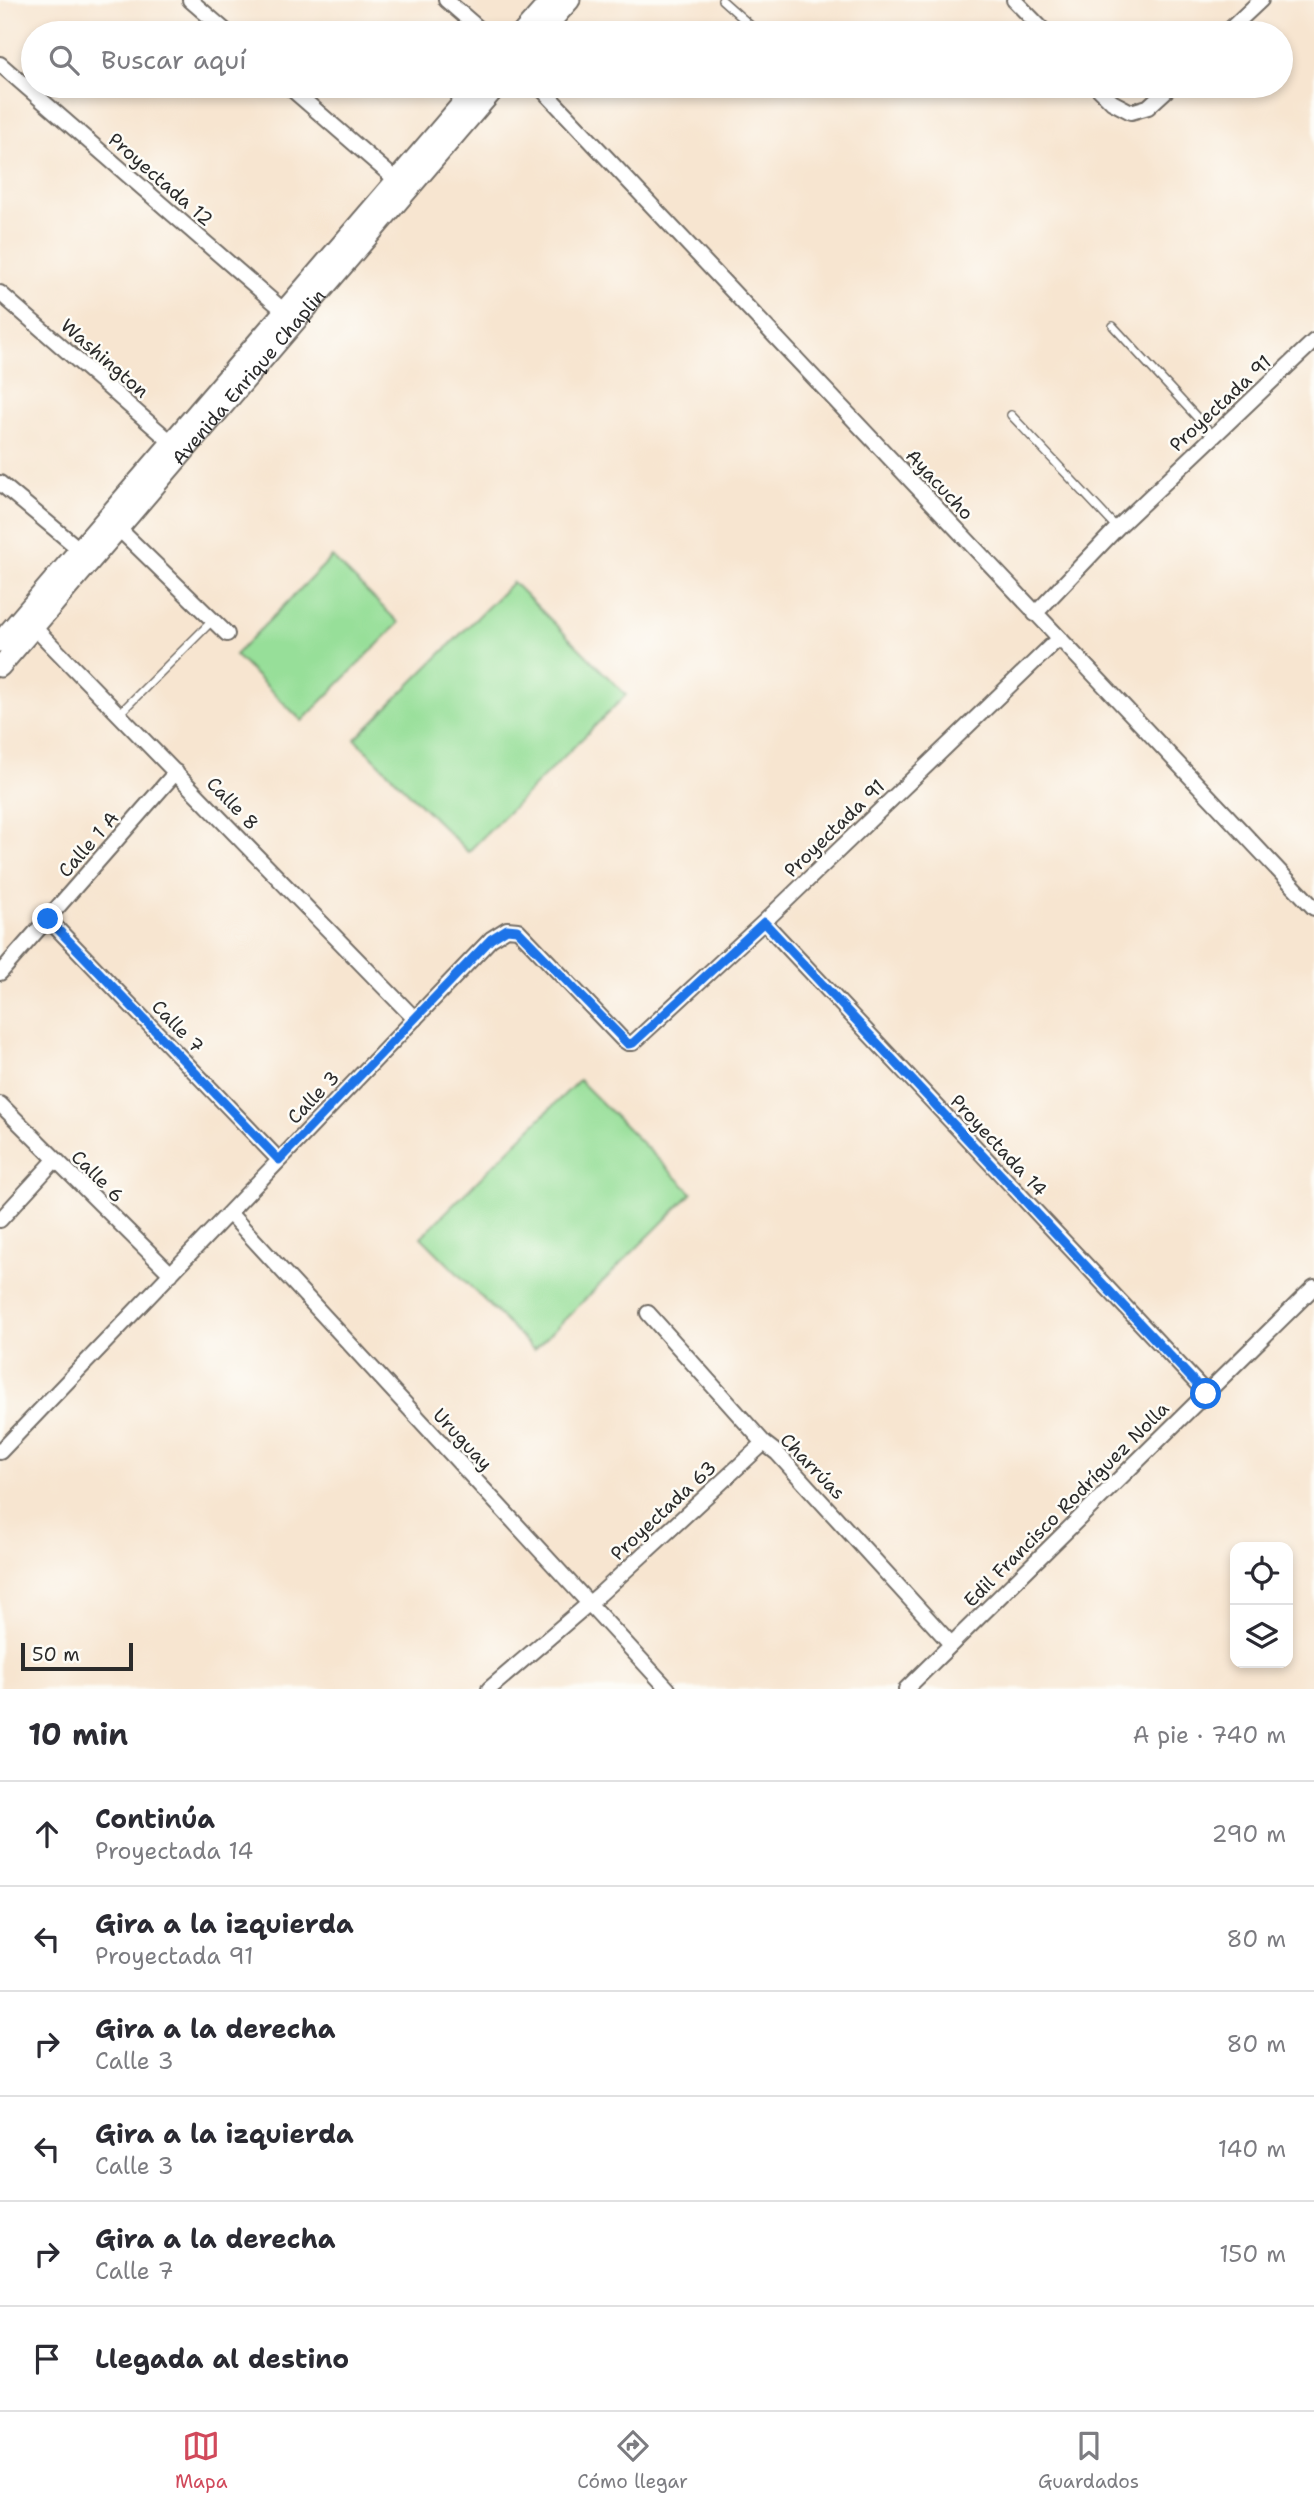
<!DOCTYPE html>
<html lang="es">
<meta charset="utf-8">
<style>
body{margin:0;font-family:"Shantell Sans",sans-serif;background:#f7f7f7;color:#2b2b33}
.controls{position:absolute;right:21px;bottom:21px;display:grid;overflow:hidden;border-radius:14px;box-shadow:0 4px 10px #0003}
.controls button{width:63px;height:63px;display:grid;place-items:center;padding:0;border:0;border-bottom:2px solid #e1e1e2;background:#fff;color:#2b2b33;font:35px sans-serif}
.scale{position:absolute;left:21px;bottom:18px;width:112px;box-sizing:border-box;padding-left:7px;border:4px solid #2b2b2b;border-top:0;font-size:19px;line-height:24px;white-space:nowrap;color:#2b2b2b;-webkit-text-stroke:5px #fdfcf7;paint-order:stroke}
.stop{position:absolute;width:21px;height:21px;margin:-16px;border:5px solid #1a73e8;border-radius:50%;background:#fff}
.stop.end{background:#1a73e8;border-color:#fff;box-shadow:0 2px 7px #0008}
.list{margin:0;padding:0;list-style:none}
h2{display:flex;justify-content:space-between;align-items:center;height:91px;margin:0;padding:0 28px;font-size:30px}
h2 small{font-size:23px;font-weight:400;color:#7c7c81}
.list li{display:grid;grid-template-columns:46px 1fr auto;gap:21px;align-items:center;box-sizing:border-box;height:105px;padding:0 28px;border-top:2px solid #e1e1e2}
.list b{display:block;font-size:26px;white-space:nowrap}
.list p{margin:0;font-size:23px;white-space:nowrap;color:#7c7c81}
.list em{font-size:23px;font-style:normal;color:#7c7c81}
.icon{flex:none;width:38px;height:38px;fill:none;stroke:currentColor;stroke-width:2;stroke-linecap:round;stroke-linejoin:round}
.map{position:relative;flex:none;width:1314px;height:1689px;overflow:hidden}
.search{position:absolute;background:#fff;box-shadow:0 4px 10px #0003;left:21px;right:21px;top:21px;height:77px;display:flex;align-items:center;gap:18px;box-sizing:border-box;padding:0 24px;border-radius:38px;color:#7c7c81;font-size:26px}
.sheet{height:721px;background:#fff}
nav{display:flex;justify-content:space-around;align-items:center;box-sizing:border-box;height:98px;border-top:2px solid #e1e1e2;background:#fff;font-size:19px;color:#7c7c81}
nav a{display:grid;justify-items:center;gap:4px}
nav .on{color:#d1495b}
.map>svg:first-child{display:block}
.green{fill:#97df99;stroke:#618562;stroke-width:2}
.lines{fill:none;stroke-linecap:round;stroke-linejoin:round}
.lane-casing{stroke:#726c65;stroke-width:10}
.street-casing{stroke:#726c65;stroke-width:18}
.secondary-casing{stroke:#726c65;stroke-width:23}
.lane{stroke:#fff;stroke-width:7}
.street{stroke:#fff;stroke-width:14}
.secondary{stroke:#fff;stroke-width:19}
.route{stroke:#1a73e8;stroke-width:9}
.labels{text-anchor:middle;stroke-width:5;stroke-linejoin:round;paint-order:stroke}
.street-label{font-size:19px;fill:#2b2b2b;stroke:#fdfcf7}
</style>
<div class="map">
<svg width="1314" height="1689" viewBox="0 0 1314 1689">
<rect width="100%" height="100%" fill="#fdfcf7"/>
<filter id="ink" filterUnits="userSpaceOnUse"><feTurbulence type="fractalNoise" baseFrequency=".0143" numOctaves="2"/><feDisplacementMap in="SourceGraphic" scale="14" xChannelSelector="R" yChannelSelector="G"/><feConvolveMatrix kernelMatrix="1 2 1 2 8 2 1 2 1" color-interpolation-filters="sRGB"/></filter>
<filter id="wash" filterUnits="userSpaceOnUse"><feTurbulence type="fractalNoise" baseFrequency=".00686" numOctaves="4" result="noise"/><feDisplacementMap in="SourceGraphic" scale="28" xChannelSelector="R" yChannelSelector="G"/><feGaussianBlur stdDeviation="1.57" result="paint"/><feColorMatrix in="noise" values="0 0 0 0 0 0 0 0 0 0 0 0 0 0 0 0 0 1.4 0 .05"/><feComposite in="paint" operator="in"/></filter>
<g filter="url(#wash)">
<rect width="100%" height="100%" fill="#f7e5d0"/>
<path class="green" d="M 332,557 L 399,623 L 302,721 L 235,655 Z
M 513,582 L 626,695 L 468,852 L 355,739 Z
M 579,1080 L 692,1193 L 534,1350 L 421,1237 Z"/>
</g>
<g filter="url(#ink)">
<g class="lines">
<defs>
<path id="lane" d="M 722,0 L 759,33
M 1113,326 L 1213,435
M 1011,415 L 1117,528
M 120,713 L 213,620"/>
<path id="street" d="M 190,0 L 228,33
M 446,0 L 484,33
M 1014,0 L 1046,33
M 1226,33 L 1261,0
M 0,64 L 291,317
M 288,86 L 403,186
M 539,86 L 1314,908
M 1096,86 L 1112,102 L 1131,112 L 1148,107 L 1171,86
M 0,293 L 178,448
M 0,483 L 85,554
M 118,528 L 227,634
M 1035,614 L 1117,528 L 1314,341
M 28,621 L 415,1019
M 48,919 L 279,1160
M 764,922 L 1206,1393
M 0,973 L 176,772
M 0,1104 L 171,1274
M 230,1214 L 668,1689
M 0,1220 L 55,1160
M 648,1313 L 764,1443 L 777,1453 L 951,1644
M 0,1452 L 491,939 L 507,929 L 518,930 L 622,1039 L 628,1043 L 633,1043 L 764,922 L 1058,639
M 489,1689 L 600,1594 L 764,1443
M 906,1689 L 1314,1287"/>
<g id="secondary">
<path d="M 522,33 L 551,0"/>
<path d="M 541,33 L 570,0"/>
<path d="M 0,642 L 477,86"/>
<path id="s1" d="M 0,667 L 497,86"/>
</g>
</defs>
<use href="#lane" class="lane-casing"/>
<use href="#street" class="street-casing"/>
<use href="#secondary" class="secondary-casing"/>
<use href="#lane" class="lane"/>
<use href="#street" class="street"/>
<use href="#secondary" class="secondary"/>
</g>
</g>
<g class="lines" filter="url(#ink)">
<path class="route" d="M 48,919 L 279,1160 L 491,939 L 507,929 L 517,930 L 628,1044 L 633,1043 L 764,922 L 1206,1394"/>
</g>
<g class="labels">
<g class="street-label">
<text transform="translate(161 179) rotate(41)" y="7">Proyectada 12</text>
<text transform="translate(105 358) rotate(41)" y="7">Washington</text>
<text dy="7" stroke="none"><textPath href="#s1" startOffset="382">Avenida Enrique Chaplin</textPath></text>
<text transform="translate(1220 403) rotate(-43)" y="7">Proyectada 91</text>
<text transform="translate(940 484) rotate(47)" y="7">Ayacucho</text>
<text transform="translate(233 803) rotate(46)" y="7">Calle 8</text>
<text transform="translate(834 828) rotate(-44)" y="7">Proyectada 91</text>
<text transform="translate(88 844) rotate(-49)" y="7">Calle 1 A</text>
<text transform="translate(178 1026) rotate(46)" y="7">Calle 7</text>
<text transform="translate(313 1097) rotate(-46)" y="7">Calle 3</text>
<text transform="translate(999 1145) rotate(47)" y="7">Proyectada 14</text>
<text transform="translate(98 1176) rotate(45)" y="7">Calle 6</text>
<text transform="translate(463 1439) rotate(47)" y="7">Uruguay</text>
<text transform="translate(813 1466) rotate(46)" y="7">Charrúas</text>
<text transform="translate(1066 1504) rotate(-45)" y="7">Edil Francisco Rodríguez Nolla</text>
<text transform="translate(663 1510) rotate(-43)" y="7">Proyectada 63</text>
</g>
</g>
</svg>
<div class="controls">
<button><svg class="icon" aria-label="locate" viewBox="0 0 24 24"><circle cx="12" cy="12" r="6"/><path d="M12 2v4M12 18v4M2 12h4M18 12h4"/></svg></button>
<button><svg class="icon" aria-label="layers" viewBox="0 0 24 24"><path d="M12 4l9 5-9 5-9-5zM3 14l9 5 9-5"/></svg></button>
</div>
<div class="scale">50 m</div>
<div class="stop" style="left:1206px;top:1394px"></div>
<div class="stop end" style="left:48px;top:919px"></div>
<div class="search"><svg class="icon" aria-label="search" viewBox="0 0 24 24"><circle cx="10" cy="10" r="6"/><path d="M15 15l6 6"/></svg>Buscar aquí</div>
</div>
<section class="sheet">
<h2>10 min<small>A pie · 740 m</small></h2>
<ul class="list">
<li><svg class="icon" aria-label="ahead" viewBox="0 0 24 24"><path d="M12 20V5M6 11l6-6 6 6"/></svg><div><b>Continúa</b><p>Proyectada 14</p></div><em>290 m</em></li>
<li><svg class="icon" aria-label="left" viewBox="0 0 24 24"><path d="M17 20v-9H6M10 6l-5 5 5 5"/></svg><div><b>Gira a la izquierda</b><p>Proyectada 91</p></div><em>80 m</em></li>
<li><svg class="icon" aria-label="right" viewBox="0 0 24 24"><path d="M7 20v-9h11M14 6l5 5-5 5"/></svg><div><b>Gira a la derecha</b><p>Calle 3</p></div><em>80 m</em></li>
<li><svg class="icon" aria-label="left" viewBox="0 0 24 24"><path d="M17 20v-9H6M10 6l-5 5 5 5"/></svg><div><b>Gira a la izquierda</b><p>Calle 3</p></div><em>140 m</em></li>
<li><svg class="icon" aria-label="right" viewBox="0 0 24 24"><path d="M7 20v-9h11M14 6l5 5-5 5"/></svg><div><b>Gira a la derecha</b><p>Calle 7</p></div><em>150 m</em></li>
<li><svg class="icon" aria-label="arrive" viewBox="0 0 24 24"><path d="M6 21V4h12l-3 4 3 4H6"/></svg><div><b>Llegada al destino</b></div></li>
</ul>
</section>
<nav>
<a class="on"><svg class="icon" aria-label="map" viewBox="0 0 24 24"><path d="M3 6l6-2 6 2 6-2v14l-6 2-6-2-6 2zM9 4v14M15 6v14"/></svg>Mapa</a>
<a><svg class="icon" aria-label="directions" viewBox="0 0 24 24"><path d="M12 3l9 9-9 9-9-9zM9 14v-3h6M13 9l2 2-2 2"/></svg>Cómo llegar</a>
<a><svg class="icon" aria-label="saved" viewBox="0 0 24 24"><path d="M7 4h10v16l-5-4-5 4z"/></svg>Guardados</a>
</nav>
